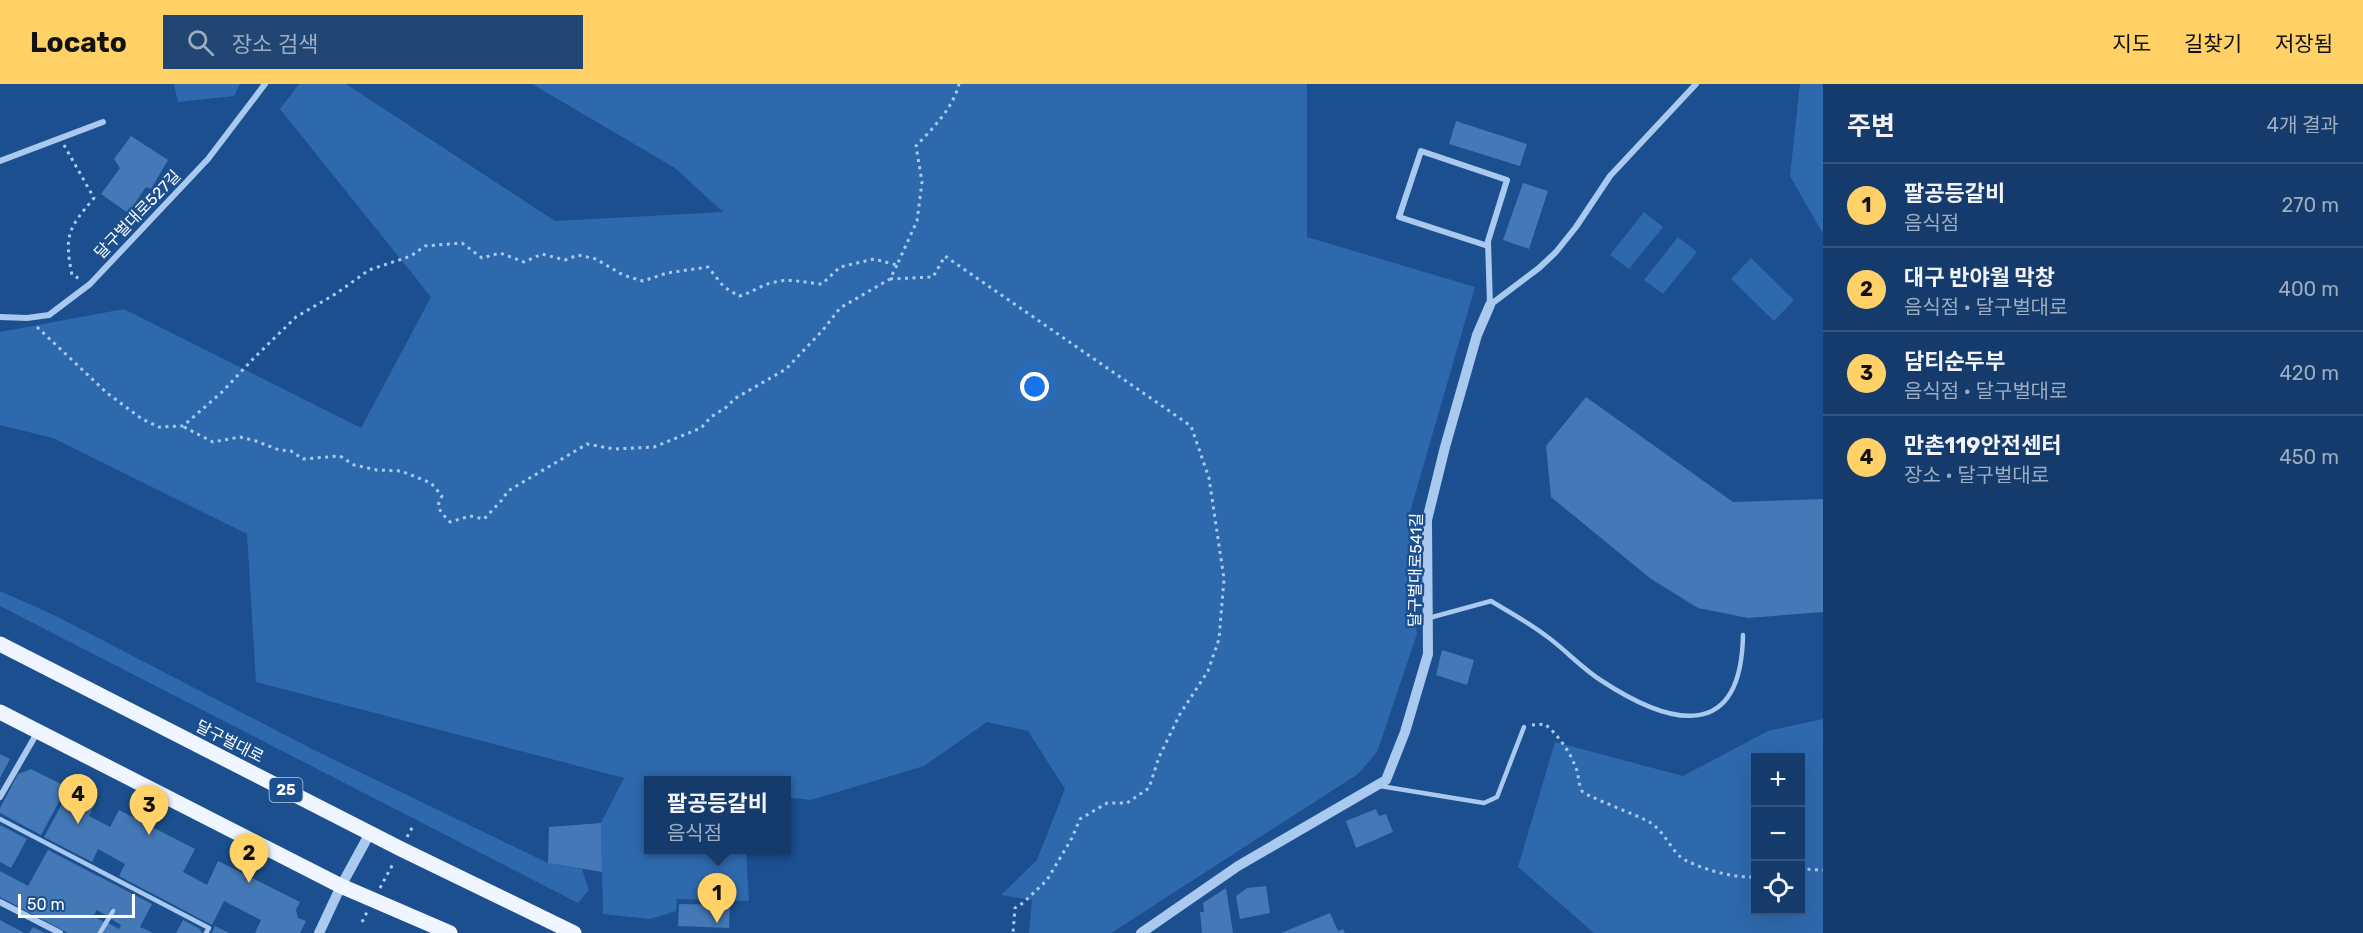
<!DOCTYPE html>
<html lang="ko">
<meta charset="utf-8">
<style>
body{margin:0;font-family:Rubik,"Noto Sans KR",sans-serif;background:#214673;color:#f1f3f6}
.controls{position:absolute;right:18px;bottom:18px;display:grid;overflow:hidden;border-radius:0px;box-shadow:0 6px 24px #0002}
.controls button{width:54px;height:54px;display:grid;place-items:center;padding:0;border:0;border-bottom:2px solid #33557e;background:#143b6b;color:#f1f3f6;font:30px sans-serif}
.scale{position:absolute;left:18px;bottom:15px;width:117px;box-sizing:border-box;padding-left:6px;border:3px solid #fff;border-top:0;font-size:16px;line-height:21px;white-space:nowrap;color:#fff;-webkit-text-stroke:4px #1b4f8f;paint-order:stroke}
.you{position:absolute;left:1035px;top:303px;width:21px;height:21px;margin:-15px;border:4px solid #fff;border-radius:50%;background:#1a73e8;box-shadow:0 0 0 9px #1a73e833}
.badge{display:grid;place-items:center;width:39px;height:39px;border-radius:50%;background:#ffd166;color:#111;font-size:20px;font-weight:700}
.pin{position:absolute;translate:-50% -50px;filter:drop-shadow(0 2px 3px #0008)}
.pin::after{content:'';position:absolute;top:32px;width:21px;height:18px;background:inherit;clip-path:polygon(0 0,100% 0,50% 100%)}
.popup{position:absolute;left:644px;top:692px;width:147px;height:78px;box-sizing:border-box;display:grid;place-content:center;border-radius:0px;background:#143b6b;filter:drop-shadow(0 2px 4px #0005);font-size:20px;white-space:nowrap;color:#9dadc1}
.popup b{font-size:22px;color:#f1f3f6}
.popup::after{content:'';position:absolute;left:50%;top:100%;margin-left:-12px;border:12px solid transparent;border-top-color:#143b6b}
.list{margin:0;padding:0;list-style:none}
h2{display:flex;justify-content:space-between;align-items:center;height:78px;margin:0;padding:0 24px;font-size:26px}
h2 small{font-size:20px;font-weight:400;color:#9dadc1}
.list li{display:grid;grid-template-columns:39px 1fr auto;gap:18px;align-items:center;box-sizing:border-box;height:84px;padding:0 24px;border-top:2px solid #33557e}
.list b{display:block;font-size:22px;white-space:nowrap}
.list p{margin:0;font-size:20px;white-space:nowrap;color:#9dadc1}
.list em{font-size:20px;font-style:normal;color:#9dadc1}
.icon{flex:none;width:33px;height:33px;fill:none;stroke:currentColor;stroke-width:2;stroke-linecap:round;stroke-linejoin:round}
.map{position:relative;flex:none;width:1823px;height:849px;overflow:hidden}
header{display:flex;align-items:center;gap:36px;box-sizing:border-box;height:84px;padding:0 30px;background:#ffd166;color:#111}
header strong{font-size:28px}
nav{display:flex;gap:33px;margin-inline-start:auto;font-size:21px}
.search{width:420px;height:54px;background:#214673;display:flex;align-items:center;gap:15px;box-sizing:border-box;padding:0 21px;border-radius:0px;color:#9dadc1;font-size:22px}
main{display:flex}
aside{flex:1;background:#143b6b}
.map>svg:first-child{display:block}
.green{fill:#2e69ad;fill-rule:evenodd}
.building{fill:#4478b7}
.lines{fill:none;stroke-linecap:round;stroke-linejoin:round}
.path{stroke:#a9c9ee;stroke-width:3;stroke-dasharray:3 4.5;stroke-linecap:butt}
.service{stroke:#a9c9ee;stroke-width:4.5}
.minor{stroke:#a9c9ee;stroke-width:6}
.tertiary{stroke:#a9c9ee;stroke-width:10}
.primary{stroke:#f0f6ff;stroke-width:15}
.labels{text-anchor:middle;stroke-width:5;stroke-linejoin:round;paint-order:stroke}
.shield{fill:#1b4f8f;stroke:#bbcadd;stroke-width:1.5}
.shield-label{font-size:15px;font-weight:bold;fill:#fff}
.street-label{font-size:16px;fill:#fff;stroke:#1b4f8f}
</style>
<header>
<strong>Locato</strong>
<div class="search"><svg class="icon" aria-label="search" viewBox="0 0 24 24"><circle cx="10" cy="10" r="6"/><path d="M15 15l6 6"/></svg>장소 검색</div>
<nav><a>지도</a><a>길찾기</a><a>저장됨</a></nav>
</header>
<main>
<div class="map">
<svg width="1823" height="849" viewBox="0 0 1823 849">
<rect width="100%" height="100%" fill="#1b4f8f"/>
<path class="green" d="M 174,0 L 240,0 L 234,12 L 178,18 Z
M 299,0 L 346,0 L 555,137 L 723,128 L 675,84 L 532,0 L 1307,0 L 1307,153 L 1475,203 L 1408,435 L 1417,550 L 1377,668 L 1358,690 L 1111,849 L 1029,849 L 1032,816 L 1001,811 L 1037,776 L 1065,705 L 1028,647 L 987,638 L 924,682 L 811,716 L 786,713 L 786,696 L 648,696 L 648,766 L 746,766 L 749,817 L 677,815 L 676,827 L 650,835 L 603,830 L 601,739 L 624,694 L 256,598 L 247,450 L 53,354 L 0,341 L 0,248 L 124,225 L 361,344 L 431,213 L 280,25 Z
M 1800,0 L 1823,0 L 1823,150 L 1790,92 Z
M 1644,128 L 1663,143 L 1629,185 L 1610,171 Z
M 1678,153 L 1697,168 L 1663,210 L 1644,196 Z
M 1751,174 L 1794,216 L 1774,237 L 1731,195 Z
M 0,507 L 56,532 L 314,666 L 548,779 L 582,785 L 589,806 L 578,819 L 0,522 Z
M 1823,635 L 1823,849 L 1594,849 L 1518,783 L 1555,658 L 1683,692 L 1768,647 ZM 1756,674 L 1800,674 L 1800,826 L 1756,826 Z"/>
<path class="building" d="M 1456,37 L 1527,60 L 1520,82 L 1449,60 Z
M 131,52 L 168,76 L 151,105 L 146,103 L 128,129 L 101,110 L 120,84 L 114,75 Z
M 1523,99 L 1548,107 L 1529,165 L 1503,156 Z
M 1586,313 L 1733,418 L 1823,415 L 1823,528 L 1748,534 L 1698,524 L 1651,495 L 1551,413 L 1546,362 Z
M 1442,566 L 1474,576 L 1467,601 L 1436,591 Z
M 0,670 L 10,675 L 0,694 Z
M 31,685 L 67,703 L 41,751 L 0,729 L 0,724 L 18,690 Z
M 70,705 L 96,718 L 89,732 L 110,743 L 119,726 L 195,765 L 183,788 L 207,801 L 218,777 L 300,818 L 296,826 L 298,834 L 306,837 L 300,849 L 255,849 L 261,836 L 224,817 L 212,841 L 119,792 L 125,780 L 98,765 L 92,778 L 44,753 Z
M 1376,725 L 1379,732 L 1386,730 L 1393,748 L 1356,764 L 1346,737 Z
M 601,739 L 602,788 L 548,779 L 549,743 Z
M 0,741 L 27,755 L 11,784 L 0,778 Z
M 48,766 L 152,820 L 140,843 L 153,849 L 103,849 L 108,839 L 119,845 L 121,841 L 111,835 L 116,827 L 111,824 L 107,832 L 97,826 L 93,832 L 104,838 L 98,849 L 68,849 L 0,813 L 0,787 L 28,802 Z
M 1266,802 L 1270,829 L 1240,835 L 1236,812 L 1247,804 Z
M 1226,804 L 1233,849 L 1202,849 L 1200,828 L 1204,828 L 1203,819 Z
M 679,820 L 730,821 L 729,844 L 678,842 Z
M 1330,829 L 1338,847 L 1343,845 L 1345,849 L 1281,849 Z
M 0,836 L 24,849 L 0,849 Z
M 183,836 L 200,845 L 202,849 L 176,849 Z
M 215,842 L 229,849 L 212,849 Z
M 33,843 L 45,849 L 29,849 Z"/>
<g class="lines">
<path class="path" d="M 64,61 L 94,114 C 68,145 64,151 72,191 L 80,195
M 890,195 L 933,193 L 945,172 L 1191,342 L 1209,394 L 1224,495 L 1219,555 L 1208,587 L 1180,630 L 1159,673 L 1149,704 L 1127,719 L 1107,719 L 1080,735 L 1072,754 L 1047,796 L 1023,819 L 1015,824 L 1013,849
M 37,243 L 107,309 L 142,335 L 159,343 L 183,342 L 222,308 L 254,274 L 296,233 L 337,209 L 369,186 L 411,172 L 425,162 L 462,159 L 482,174 L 500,169 L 524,178 L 542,170 L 565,176 L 578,171 L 596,175 L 623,191 L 643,197 L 667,189 L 708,183 L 724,203 L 739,212 C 752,209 762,200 775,198 C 791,194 806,199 822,200 L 840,183 L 874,175 L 897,181 L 917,137 L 922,98 L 916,62 C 933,44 953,24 959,0
M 184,343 L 213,358 L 240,353 L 256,357 L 279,366 L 291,367 L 303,375 L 340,372 L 354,381 L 377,386 L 401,387 L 431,399 L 442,412 C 434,424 442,429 450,438 L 470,432 L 484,435 L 502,416 L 508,407 L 587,360 L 614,365 L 654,363 L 701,344 L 711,333 L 728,322 L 734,315 L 786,285 L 823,246 L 840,224 L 890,195 L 897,181
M 1532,641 L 1545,640 C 1559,652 1570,668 1576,684 C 1579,691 1578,700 1582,707 C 1585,712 1640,732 1651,739 C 1665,748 1673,770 1685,776 C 1705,786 1733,794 1756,793
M 407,753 L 413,742
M 1800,785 L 1823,786
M 380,804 L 394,778
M 362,838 L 367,828"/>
<path class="service" d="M 1429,534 L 1491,517 C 1509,528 1528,538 1545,551 C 1565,565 1581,584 1602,597 C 1669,641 1741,660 1743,551
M 1380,702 L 1484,719 L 1497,713 L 1524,643
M 0,735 L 209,844 L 206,849
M 100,849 L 113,827"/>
<path class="minor" d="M 0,77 L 103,38
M 1488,162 L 1399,133 L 1421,67 L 1507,96 L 1488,157 L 1490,221
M 1490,221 L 1539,184 L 1556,168 L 1576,143 L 1610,92 L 1696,0
M 0,233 L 27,234 L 49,231 L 90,200 L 208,75 L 265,0
M 0,713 L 37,649
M 0,818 L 60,849"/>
<path class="tertiary" d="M 319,849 L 341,802 L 370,749
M 1141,849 L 1238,782 L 1386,696 L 1405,648 L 1428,570 L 1427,436 L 1445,363 L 1477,251 L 1490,221"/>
<path class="primary" d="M 0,560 L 401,765 L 574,849
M 0,628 L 341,802 L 450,849"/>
</g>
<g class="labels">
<rect class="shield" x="269.5" y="694" width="33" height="24" rx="4.5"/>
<g class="shield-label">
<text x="286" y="711">25</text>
</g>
<g class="street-label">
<text transform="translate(137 130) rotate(-46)" y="6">달구벌대로527길</text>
<text transform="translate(1415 486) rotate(-89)" y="6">달구벌대로541길</text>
<text transform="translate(230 657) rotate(27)" y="6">달구벌대로</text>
</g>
</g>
</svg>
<div class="controls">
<button>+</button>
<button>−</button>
<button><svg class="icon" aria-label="locate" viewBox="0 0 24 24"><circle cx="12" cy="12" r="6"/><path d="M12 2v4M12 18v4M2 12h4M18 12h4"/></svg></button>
</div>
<div class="scale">50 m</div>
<div class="you"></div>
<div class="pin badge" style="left:717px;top:839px">1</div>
<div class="popup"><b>팔공등갈비</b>음식점</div>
<div class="pin badge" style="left:249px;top:799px">2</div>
<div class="pin badge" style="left:149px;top:751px">3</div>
<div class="pin badge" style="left:78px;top:740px">4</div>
</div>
<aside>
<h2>주변<small>4개 결과</small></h2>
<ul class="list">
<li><span class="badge">1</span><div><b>팔공등갈비</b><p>음식점</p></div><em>270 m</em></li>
<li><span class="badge">2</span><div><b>대구 반야월 막창</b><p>음식점 · 달구벌대로</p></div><em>400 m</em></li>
<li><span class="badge">3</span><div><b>담티순두부</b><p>음식점 · 달구벌대로</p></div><em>420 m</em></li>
<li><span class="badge">4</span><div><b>만촌119안전센터</b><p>장소 · 달구벌대로</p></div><em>450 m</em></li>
</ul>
</aside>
</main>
